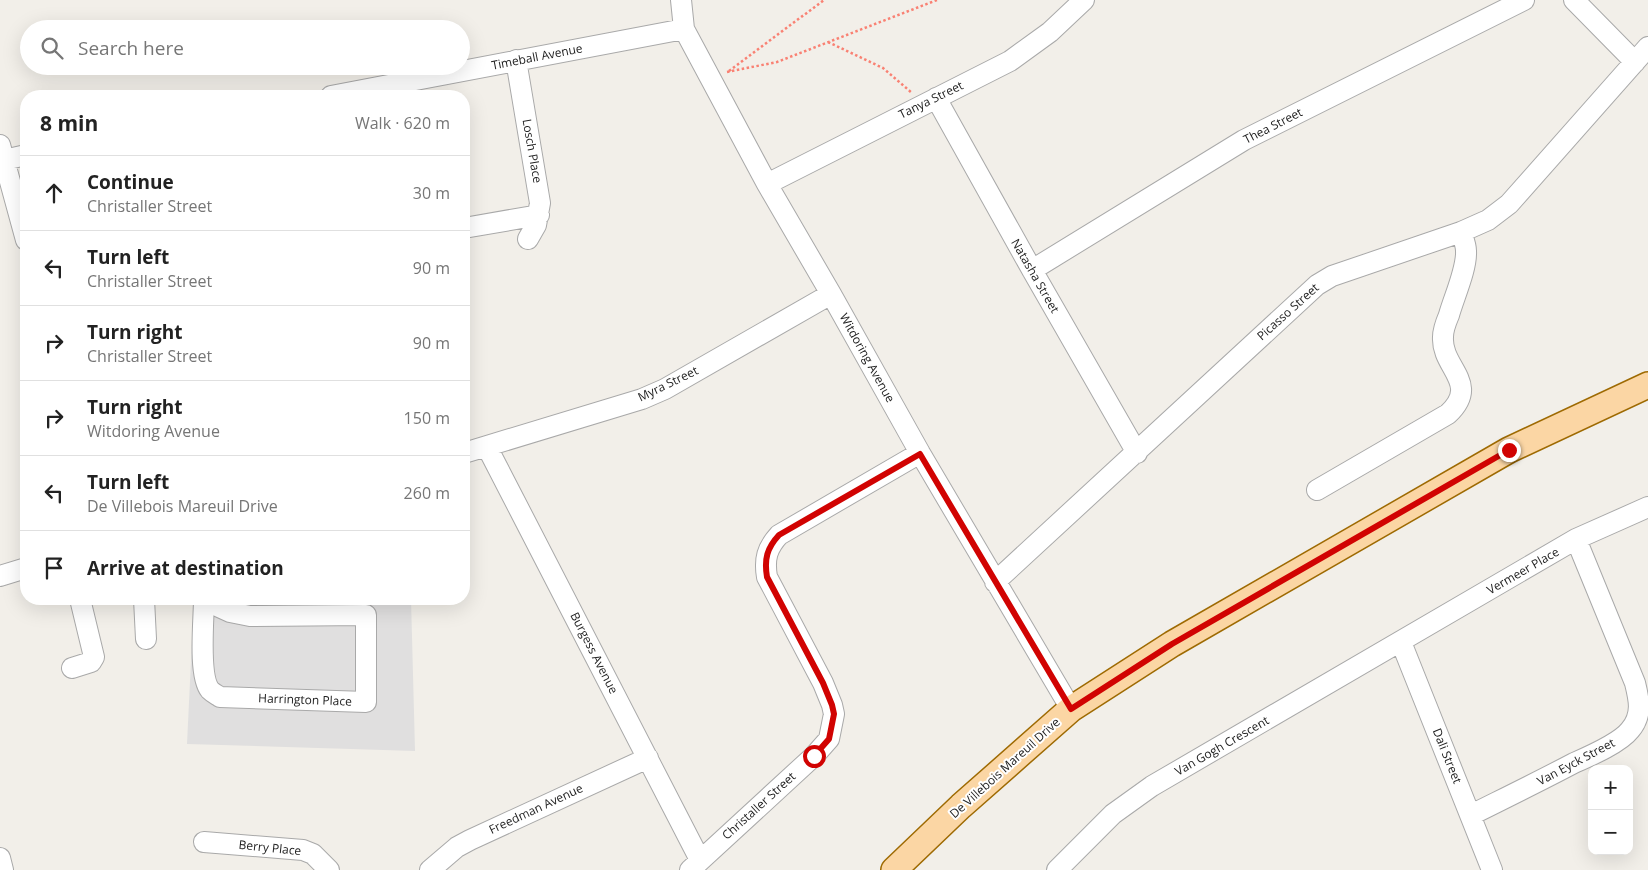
<!DOCTYPE html>
<meta charset="utf-8">
<style>
body{margin:0;font-family:"Open Sans",sans-serif;background:#f2f2f2;color:#222}
.controls{position:absolute;right:15px;bottom:15px;display:grid;overflow:hidden;border-radius:10px;box-shadow:0 5px 20px #0002}
.controls button{width:45px;height:45px;display:grid;place-items:center;padding:0;border:0;border-bottom:1px solid #e0e0e0;background:#fff;color:#222;font:25px sans-serif}
.stop{position:absolute;width:15px;height:15px;margin:-11px;border:4px solid #d10302;border-radius:50%;background:#fff}
.stop.end{background:#d10302;border-color:#fff;box-shadow:0 1px 5px #0008}
.list{margin:0;padding:0;list-style:none}
h2{display:flex;justify-content:space-between;align-items:center;height:65px;margin:0;padding:0 20px;font-size:21px}
h2 small{font-size:16px;font-weight:400;color:#767676}
.list li{display:grid;grid-template-columns:32px 1fr auto;gap:15px;align-items:center;box-sizing:border-box;height:75px;padding:0 20px;border-top:1px solid #e0e0e0}
.list b{display:block;font-size:19px;white-space:nowrap}
.list p{margin:0;font-size:16px;white-space:nowrap;color:#767676}
.list em{font-size:16px;font-style:normal;color:#767676}
.icon{flex:none;width:28px;height:28px;fill:none;stroke:currentColor;stroke-width:2;stroke-linecap:round;stroke-linejoin:round}
.map{position:relative;flex:none;width:1648px;height:870px;overflow:hidden}
.search{position:absolute;background:#fff;box-shadow:0 5px 20px #0002;left:20px;top:20px;width:450px;height:55px;display:flex;align-items:center;gap:12px;box-sizing:border-box;padding:0 18px;border-radius:28px;color:#767676;font-size:19px}
.panel{position:absolute;background:#fff;box-shadow:0 5px 20px #0002;left:20px;top:90px;width:450px;height:515px;border-radius:20px}
.map>svg:first-child{display:block}
.residential{fill:#e0dfdf}
.lines{fill:none;stroke-linecap:round;stroke-linejoin:round}
.minor-casing{stroke:#a9a9a9;stroke-width:22}
.major-casing{stroke:#9e6a02;stroke-width:28}
.path{stroke:#f98173;stroke-width:2.5;stroke-dasharray:2.5 2.5;stroke-linecap:butt}
.minor{stroke:#fff;stroke-width:20}
.major{stroke:#fbd6a4;stroke-width:25}
.route{stroke:#d10302;stroke-width:6}
.labels{text-anchor:middle;stroke-width:4;stroke-linejoin:round;paint-order:stroke}
.street-label{font-size:12px;fill:#222;stroke:#fff}
</style>
<div class="map">
<svg width="1648" height="870" viewBox="0 0 1648 870">
<rect width="100%" height="100%" fill="#f2efe9"/>
<path class="residential" d="M 194,599 L 411,599 L 415,751 L 187,744 Z"/>
<g class="lines">
<defs>
<path id="minor" d="M 681,0 L 684,29 L 767,184 L 831,294 L 920,453 L 1071,709
M 1574,0 L 1635,62
M 516,60 L 540,203 L 536,225 L 528,239
M 331,96 L 684,29
M 936,98 L 1032,270 L 1137,453
M 0,145 L 26,240
M 4,160 L 26,155
M 767,184 L 1010,61 L 1050,32 L 1084,0
M 464,228 L 539,215
M 1032,270 L 1244,140 L 1524,0
M 487,447 L 700,860
M 464,453 L 642,399 L 665,389 L 831,294
M 1317,490 L 1448,414 C 1481,383 1441,368 1443,337 C 1443,329 1446,322 1449,315 C 1454,297 1467,269 1466,251 C 1466,244 1463,238 1461,232
M 0,576 L 26,568
M 995,582 L 1317,285 L 1332,276 L 1461,232 L 1488,220 L 1509,204 L 1648,47
M 144,599 L 146,639
M 204,599 C 204,619 198,675 210,690 C 213,693 217,695 220,697 L 366,702 L 366,615 L 250,616 L 230,612 L 219,607 L 208,599
M 1401,642 L 1492,870
M 72,668 L 91,662 L 94,657 L 80,599
M 1471,815 C 1505,798 1540,781 1574,763 C 1590,756 1620,743 1630,730 C 1643,715 1639,699 1635,683 L 1576,539
M 204,842 L 303,850 L 313,854 L 329,870
M 0,858 L 3,870
M 430,870 L 457,847 L 470,840 L 648,758
M 690,870 L 814,756 L 829,739 L 834,714 L 832,705 L 823,683 L 767,577 C 764,559 767,548 779,535 L 920,453
M 1057,870 L 1113,814 L 1152,786 L 1576,539 L 1648,507"/>
<path id="major" d="M 894,870 L 961,806 L 1071,709 L 1172,644 L 1509,450 L 1648,385"/>
</defs>
<use href="#minor" class="minor-casing"/>
<use href="#major" class="major-casing"/>
<path class="path" d="M 828,42 L 883,68 L 912,93
M 729,71 L 824,0
M 727,72 L 777,62 L 937,0"/>
<use href="#minor" class="minor"/>
<use href="#major" class="major"/>
</g>
<g class="lines">
<path class="route" d="M 814,756 L 829,739 L 834,714 L 832,705 L 823,683 L 767,577 C 764,559 767,548 779,535 L 920,454 L 1071,709 L 1172,644 L 1509,450"/>
</g>
<g class="labels">
<g class="street-label">
<text transform="translate(537 57) rotate(-11)" y="4">Timeball Avenue</text>
<text transform="translate(931 100) rotate(-26)" y="4">Tanya Street</text>
<text transform="translate(1273 126) rotate(-27)" y="4">Thea Street</text>
<text transform="translate(532 151) rotate(80)" y="4">Losch Place</text>
<text transform="translate(1035 276) rotate(60)" y="4">Natasha Street</text>
<text transform="translate(1288 312) rotate(-42)" y="4">Picasso Street</text>
<text transform="translate(867 358) rotate(61)" y="4">Witdoring Avenue</text>
<text transform="translate(668 384) rotate(-26)" y="4">Myra Street</text>
<text transform="translate(1523 571) rotate(-30)" y="4">Vermeer Place</text>
<text transform="translate(594 653) rotate(63)" y="4">Burgess Avenue</text>
<text transform="translate(305 700) rotate(2)" y="4">Harrington Place</text>
<text transform="translate(1222 746) rotate(-30)" y="4">Van Gogh Crescent</text>
<text transform="translate(1447 756) rotate(68)" y="4">Dali Street</text>
<text transform="translate(1576 762) rotate(-28)" y="4">Van Eyck Street</text>
<text transform="translate(1005 768) rotate(-42)" y="4">De Villebois Mareuil Drive</text>
<text transform="translate(759 806) rotate(-42)" y="4">Christaller Street</text>
<text transform="translate(536 809) rotate(-25)" y="4">Freedman Avenue</text>
<text transform="translate(270 848) rotate(6)" y="4">Berry Place</text>
</g>
</g>
</svg>
<div class="controls">
<button>+</button>
<button>−</button>
</div>
<div class="stop" style="left:814px;top:756px"></div>
<div class="stop end" style="left:1509px;top:450px"></div>
<div class="search"><svg class="icon" aria-label="search" viewBox="0 0 24 24"><circle cx="10" cy="10" r="6"/><path d="M15 15l6 6"/></svg>Search here</div>
<section class="panel">
<h2>8 min<small>Walk · 620 m</small></h2>
<ul class="list">
<li><svg class="icon" aria-label="ahead" viewBox="0 0 24 24"><path d="M12 20V5M6 11l6-6 6 6"/></svg><div><b>Continue</b><p>Christaller Street</p></div><em>30 m</em></li>
<li><svg class="icon" aria-label="left" viewBox="0 0 24 24"><path d="M17 20v-9H6M10 6l-5 5 5 5"/></svg><div><b>Turn left</b><p>Christaller Street</p></div><em>90 m</em></li>
<li><svg class="icon" aria-label="right" viewBox="0 0 24 24"><path d="M7 20v-9h11M14 6l5 5-5 5"/></svg><div><b>Turn right</b><p>Christaller Street</p></div><em>90 m</em></li>
<li><svg class="icon" aria-label="right" viewBox="0 0 24 24"><path d="M7 20v-9h11M14 6l5 5-5 5"/></svg><div><b>Turn right</b><p>Witdoring Avenue</p></div><em>150 m</em></li>
<li><svg class="icon" aria-label="left" viewBox="0 0 24 24"><path d="M17 20v-9H6M10 6l-5 5 5 5"/></svg><div><b>Turn left</b><p>De Villebois Mareuil Drive</p></div><em>260 m</em></li>
<li><svg class="icon" aria-label="arrive" viewBox="0 0 24 24"><path d="M6 21V4h12l-3 4 3 4H6"/></svg><div><b>Arrive at destination</b></div></li>
</ul>
</section>
</div>
